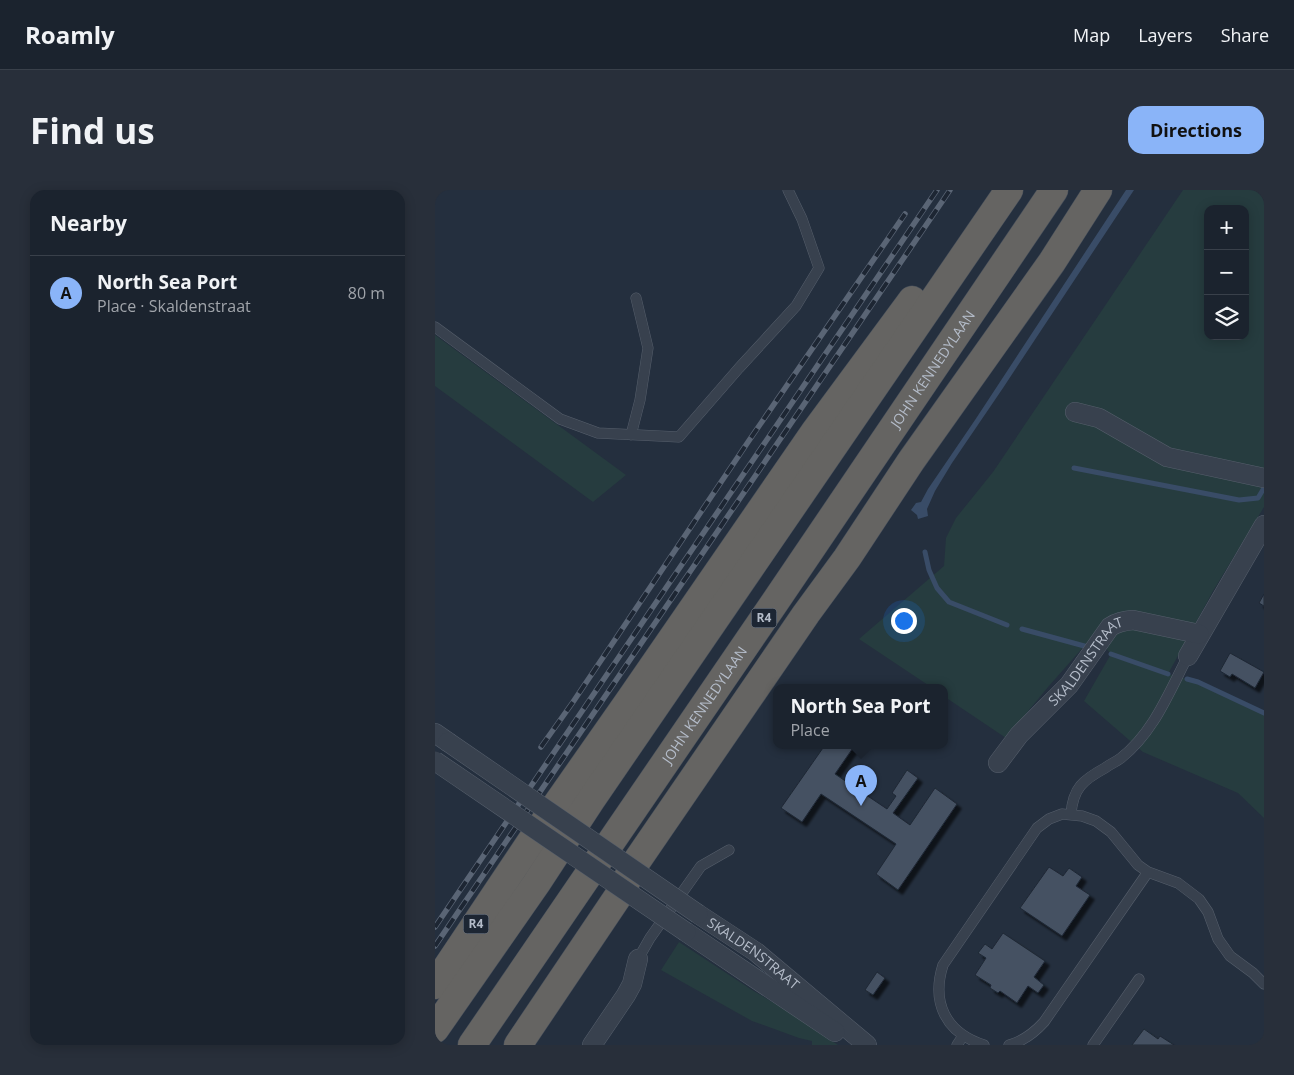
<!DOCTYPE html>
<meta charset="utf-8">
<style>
body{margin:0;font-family:"Open Sans",sans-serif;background:#282f3a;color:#f1f3f6}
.controls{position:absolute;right:15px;top:15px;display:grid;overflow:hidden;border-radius:10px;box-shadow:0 2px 12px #0003}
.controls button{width:45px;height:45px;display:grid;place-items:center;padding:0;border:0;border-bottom:1px solid #39404a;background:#1b232e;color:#f1f3f6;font:25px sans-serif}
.you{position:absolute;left:468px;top:430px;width:18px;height:18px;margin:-12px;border:4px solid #fff;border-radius:50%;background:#1a73e8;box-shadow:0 0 0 8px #1a73e833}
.badge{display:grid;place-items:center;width:32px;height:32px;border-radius:50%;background:#8ab4f8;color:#111;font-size:16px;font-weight:700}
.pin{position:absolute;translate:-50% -41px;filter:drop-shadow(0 1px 2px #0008)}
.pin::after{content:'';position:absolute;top:26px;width:18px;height:15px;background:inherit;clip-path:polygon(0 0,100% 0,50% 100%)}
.popup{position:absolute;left:338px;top:494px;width:175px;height:65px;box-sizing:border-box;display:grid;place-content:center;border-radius:10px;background:#1b232e;filter:drop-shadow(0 1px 4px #0005);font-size:16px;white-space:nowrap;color:#a0a4aa}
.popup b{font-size:19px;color:#f1f3f6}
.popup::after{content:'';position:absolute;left:50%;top:100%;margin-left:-10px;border:10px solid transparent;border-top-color:#1b232e}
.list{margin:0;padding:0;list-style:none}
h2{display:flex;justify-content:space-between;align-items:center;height:65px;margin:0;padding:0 20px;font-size:21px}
h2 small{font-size:16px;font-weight:400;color:#a0a4aa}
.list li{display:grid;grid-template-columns:32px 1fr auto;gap:15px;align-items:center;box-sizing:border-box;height:75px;padding:0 20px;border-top:1px solid #39404a}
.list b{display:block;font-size:19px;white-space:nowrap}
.list p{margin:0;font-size:16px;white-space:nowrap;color:#a0a4aa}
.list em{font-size:16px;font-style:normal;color:#a0a4aa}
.icon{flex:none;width:28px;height:28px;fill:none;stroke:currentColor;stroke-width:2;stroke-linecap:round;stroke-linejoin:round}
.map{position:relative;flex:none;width:829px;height:855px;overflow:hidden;border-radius:15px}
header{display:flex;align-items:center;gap:30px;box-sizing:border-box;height:70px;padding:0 25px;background:#1b232e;border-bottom:1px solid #39404a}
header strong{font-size:24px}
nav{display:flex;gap:28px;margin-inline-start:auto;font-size:18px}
.intro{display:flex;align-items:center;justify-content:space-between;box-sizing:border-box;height:120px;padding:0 30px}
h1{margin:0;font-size:35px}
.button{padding:12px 22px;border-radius:15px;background:#8ab4f8;color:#111;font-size:18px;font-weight:700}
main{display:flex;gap:30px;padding:0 30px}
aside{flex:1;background:#1b232e;border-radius:15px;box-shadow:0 2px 12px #0003}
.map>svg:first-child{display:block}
.green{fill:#263c3f;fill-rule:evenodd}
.water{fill:#394c67}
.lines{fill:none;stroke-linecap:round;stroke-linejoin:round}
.stream{stroke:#394c67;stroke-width:5}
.building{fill:#455162;stroke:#1f2835;filter:url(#shadow)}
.service-casing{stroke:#565f6c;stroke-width:11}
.minor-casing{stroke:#565f6c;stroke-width:20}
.trunk-casing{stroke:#434c59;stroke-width:29}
.service{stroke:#38414e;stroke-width:10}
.minor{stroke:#38414e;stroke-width:19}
.trunk{stroke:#656462;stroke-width:28}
.rail-casing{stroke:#5a6575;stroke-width:5.5}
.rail{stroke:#1d2633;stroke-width:4;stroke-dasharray:11;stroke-linecap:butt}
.minor-bridge-casing{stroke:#565f6c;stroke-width:20;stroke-linecap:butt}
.minor-bridge{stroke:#38414e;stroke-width:19}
.labels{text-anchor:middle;stroke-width:4.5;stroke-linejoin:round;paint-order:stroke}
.shield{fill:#1d2633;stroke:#878f9c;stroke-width:1}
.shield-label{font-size:12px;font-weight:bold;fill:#b4bcc9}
.street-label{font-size:14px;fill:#b4bcc9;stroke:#1d2633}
</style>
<header>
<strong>Roamly</strong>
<nav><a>Map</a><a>Layers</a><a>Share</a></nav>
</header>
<div class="intro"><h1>Find us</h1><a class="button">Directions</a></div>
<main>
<aside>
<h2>Nearby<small></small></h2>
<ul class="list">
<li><span class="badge">A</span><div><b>North Sea Port</b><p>Place · Skaldenstraat</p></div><em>80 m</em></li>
</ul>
</aside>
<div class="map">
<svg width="829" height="855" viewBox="0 0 829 855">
<defs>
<filter id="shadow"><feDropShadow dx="4.5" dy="4.5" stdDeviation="1" flood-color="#0009"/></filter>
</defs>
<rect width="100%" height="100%" fill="#242f3e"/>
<path class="green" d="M 748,0 L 829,0 L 829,317 L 778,401 L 733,484 L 763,492 L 829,523 L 829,628 L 803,603 L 708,562 L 649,511 L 676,464 L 659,445 L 613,497 L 571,548 L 510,507 L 510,497 L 496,497 L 424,449 L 509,376 L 511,348 L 521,328 L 558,282 ZM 773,19 L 810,19 L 810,146 L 773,146 Z
M 0,145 L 191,285 L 158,312 L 0,196 Z
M 244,752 L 317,800 L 351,820 L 403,855 L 377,855 L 377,851 L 364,848 L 317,831 L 226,780 Z"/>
<path class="water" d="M 691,0 L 699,0 L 568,198 L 517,273 L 500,301 L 492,319 L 493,326 L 483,329 L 482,325 L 476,320 L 481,313 L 486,312 L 493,299 L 540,230 Z"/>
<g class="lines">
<path class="stream" d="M 639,278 L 804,310 L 823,308 L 829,298
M 490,362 L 494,380 L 502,398 L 514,412 L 572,435
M 587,439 L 653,457
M 676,464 L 733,484
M 752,489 L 763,492 L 829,523"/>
</g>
<path class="building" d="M 829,404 L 829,416 L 824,413 Z
M 795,463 L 829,482 L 820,498 L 797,484 L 795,487 L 785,481 Z
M 390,555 L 420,555 L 400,584 L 452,619 L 461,606 L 457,603 L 472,580 L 483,588 L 458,623 L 475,635 L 500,598 L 522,614 L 463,700 L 441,684 L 461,654 L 386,604 L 367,632 L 346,618 Z
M 614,677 L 628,686 L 634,678 L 647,687 L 641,696 L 655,705 L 627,746 L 585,718 Z
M 568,743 L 610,771 L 599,787 L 609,795 L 603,803 L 593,796 L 582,813 L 565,801 L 563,803 L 555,798 L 556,795 L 540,785 L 551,768 L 543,763 L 550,754 L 557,759 Z
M 442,782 L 450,788 L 438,805 L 430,800 Z
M 709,839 L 723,849 L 725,846 L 739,855 L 697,855 Z"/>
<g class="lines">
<defs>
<path id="service" d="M 0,137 L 125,229 L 163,243 L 244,247 L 304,178 L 361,116 L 384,78 L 367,29 L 353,0
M 196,245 L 205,210 L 213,158 L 201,108
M 636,624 C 638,598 648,590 670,578 C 675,574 681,572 686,568 C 719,542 734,502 753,466
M 203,769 L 215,748 L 266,676 L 294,660
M 522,855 L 528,846
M 549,855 C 511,843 496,813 508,775 L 602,638 L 614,629 L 627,624 L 647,626 L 661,631 L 676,642 L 703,675 L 713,682 L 743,693 L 764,709 L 773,722 L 783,749 L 795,766 L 818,783 L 829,794
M 574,855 C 589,851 599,843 609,832 L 713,682
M 658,855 L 704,789"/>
<g id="minor">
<path d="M 640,222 L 664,228 L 732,267 L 829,288"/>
<path d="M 753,466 L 829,335"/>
<path d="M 0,543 L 13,552"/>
<path id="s1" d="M 563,573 L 584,545 L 634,495 L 675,437 C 682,432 689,431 698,430 L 764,444"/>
<path id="s2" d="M 263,724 L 321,762 L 432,855"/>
<path d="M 251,742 L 400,842"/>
<path d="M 157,855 L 191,805 L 197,794 L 203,769"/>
</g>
<g id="trunk">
<path d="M 0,795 L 103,641 L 194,511 L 381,240 L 477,110"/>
<path d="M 0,839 L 101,694 L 156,610 L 574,0"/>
<path id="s3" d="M 37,855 L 340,412 L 619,0"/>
<path d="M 83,855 L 188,699 L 197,678 L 371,424 L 412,368 L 476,271 L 617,72 L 663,0"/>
</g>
</defs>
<use href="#service" class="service-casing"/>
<use href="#minor" class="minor-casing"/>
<use href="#trunk" class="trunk-casing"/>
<use href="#service" class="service"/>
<use href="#minor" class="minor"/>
<use href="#trunk" class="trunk"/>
<defs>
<path id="rail" d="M 106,557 L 138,512 L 313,252 L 470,24
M 0,737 L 502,0
M 0,756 L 515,0"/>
</defs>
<use href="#rail" class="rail-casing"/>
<use href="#rail" class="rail"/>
<defs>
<path id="minor-bridge" d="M 13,552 L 263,724
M 0,571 L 251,742"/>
</defs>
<use href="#minor-bridge" class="minor-bridge-casing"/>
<use href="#minor-bridge" class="minor-bridge"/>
</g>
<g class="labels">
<g class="shield">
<rect x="316.5" y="418.5" width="25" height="19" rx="4"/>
<rect x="28.5" y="724.5" width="25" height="19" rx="4"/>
</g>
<g class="shield-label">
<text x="329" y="432">R4</text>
<text x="41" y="738">R4</text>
</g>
<g class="street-label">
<text dy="5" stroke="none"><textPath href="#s3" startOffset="818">JOHN KENNEDYLAAN</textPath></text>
<text dy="5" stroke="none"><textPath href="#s1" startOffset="135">SKALDENSTRAAT</textPath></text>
<text dy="5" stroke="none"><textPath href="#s3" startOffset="412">JOHN KENNEDYLAAN</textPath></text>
<text dy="5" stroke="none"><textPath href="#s2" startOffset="68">SKALDENSTRAAT</textPath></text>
</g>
</g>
</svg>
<div class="controls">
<button>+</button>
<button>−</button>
<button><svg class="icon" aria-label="layers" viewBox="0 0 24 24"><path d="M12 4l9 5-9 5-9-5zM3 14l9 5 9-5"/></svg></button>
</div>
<div class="you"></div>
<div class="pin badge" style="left:426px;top:616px">A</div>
<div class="popup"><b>North Sea Port</b>Place</div>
</div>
</main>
